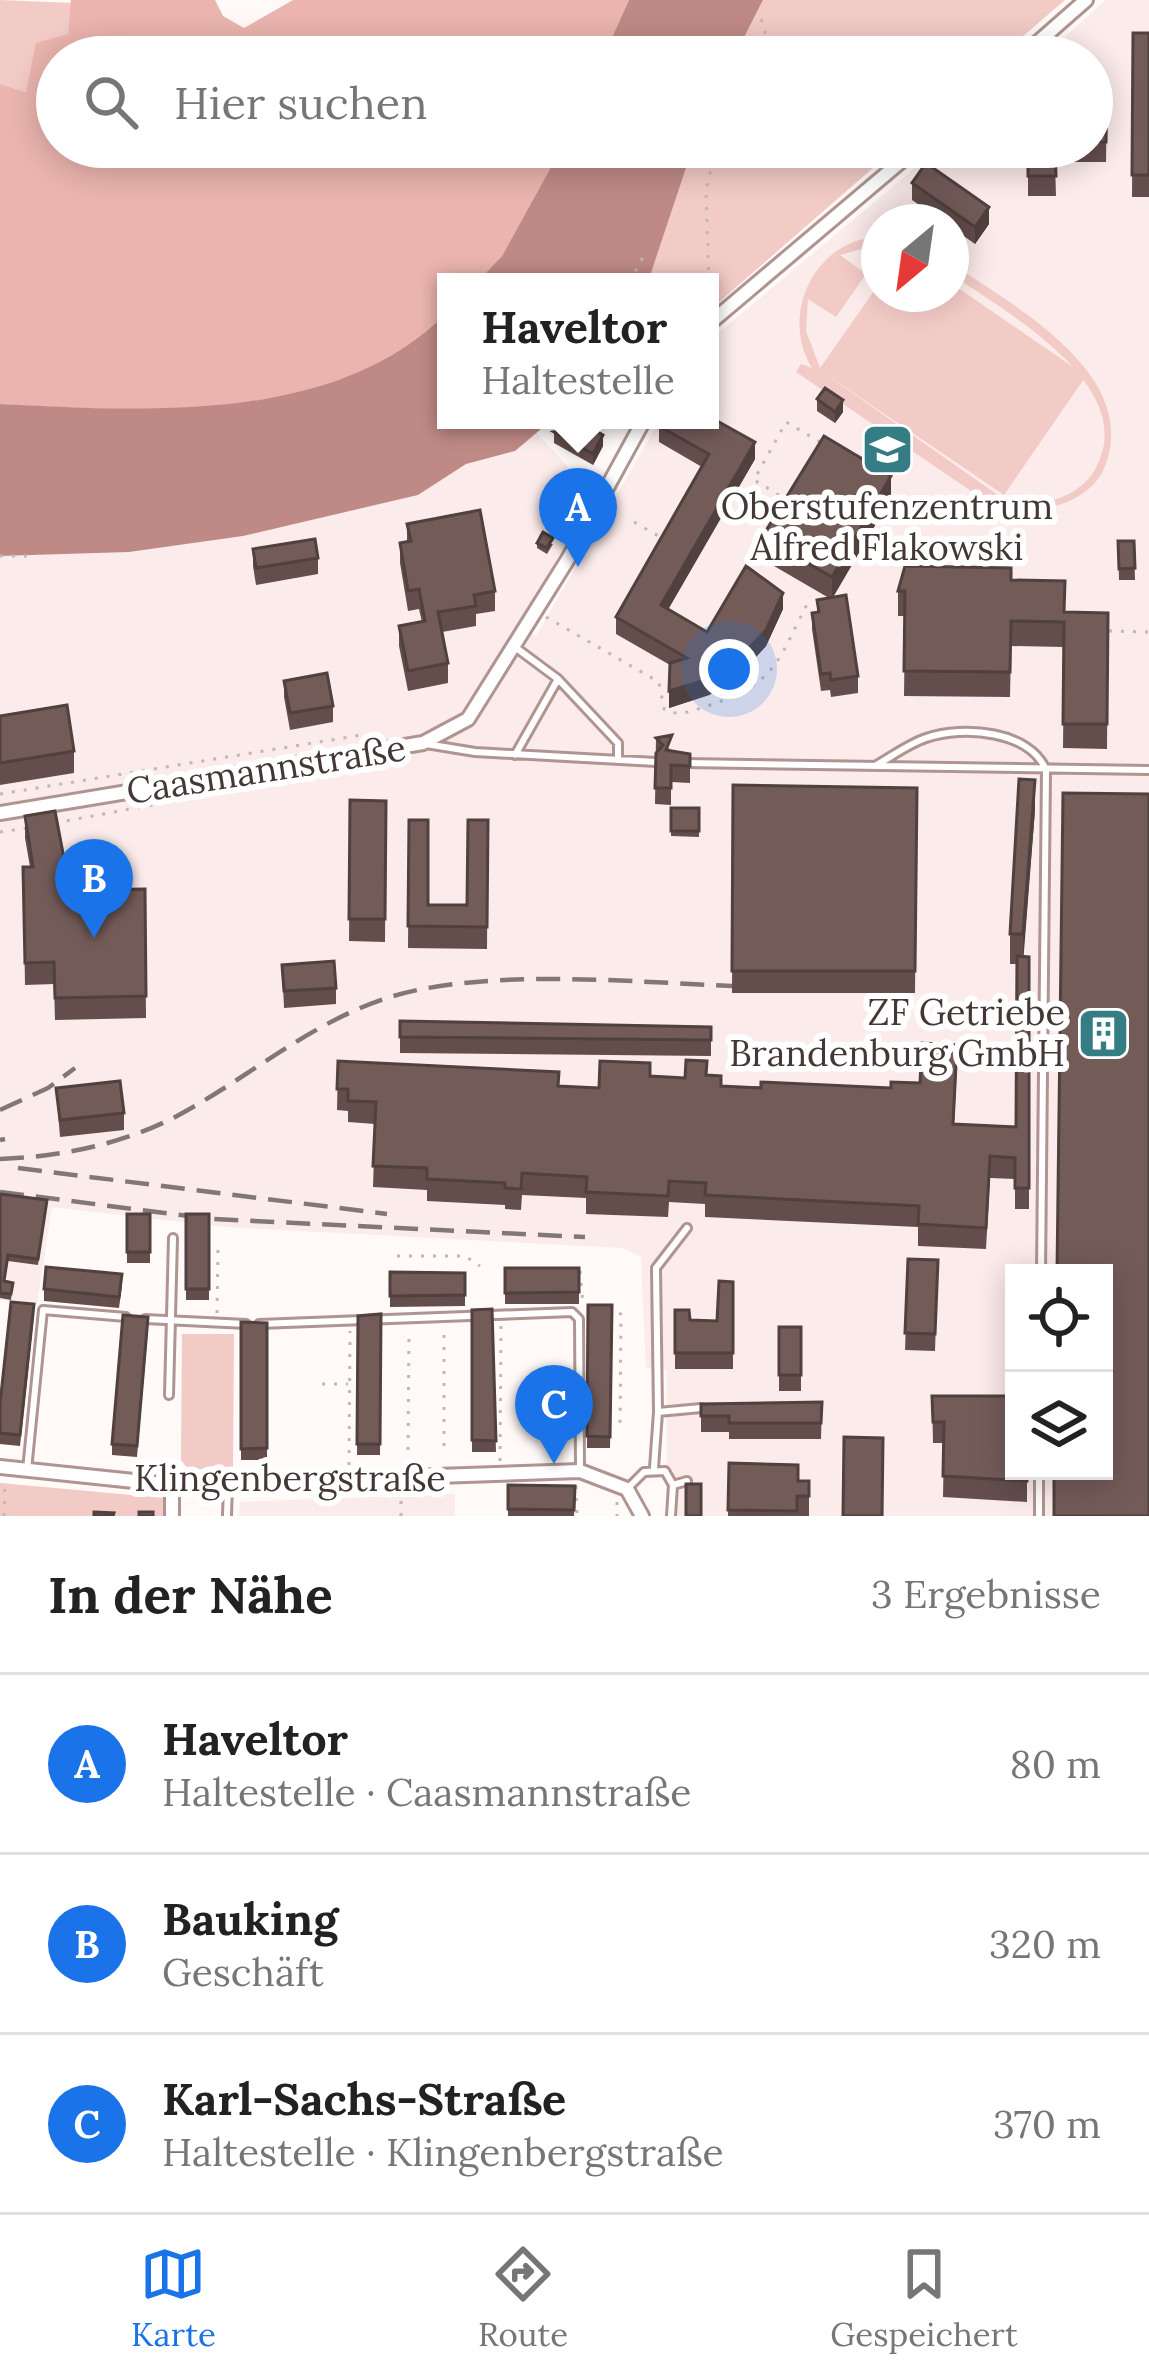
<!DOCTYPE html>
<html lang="de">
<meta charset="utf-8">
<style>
body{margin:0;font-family:Lora,serif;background:#f2f2f2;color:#222}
.controls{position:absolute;right:36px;bottom:36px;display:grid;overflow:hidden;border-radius:0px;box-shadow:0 6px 30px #0003}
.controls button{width:108px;height:108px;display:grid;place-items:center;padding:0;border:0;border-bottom:3px solid #e0e0e0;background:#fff;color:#222;font:60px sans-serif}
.compass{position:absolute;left:861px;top:204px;width:108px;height:108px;border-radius:50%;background:#fff;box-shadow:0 6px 30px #0003;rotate:209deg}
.you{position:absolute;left:729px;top:669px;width:42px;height:42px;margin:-30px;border:9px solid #fff;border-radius:50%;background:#1a73e8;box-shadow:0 0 0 18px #1a73e833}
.badge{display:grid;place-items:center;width:78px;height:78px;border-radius:50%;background:#1a73e8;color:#fff;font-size:39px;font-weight:700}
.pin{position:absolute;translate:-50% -99px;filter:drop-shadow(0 3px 6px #0008)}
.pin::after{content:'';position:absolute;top:63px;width:42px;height:36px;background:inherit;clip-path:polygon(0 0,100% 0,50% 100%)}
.popup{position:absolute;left:437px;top:273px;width:282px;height:156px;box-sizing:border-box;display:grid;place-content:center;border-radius:0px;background:#fff;filter:drop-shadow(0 3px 9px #0005);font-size:39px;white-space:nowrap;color:#767676}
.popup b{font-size:45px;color:#222}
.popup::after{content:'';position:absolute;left:50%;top:100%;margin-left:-24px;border:24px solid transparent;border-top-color:#fff}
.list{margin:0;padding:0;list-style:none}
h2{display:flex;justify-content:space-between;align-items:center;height:156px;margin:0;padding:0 48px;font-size:51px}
h2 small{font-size:39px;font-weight:400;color:#767676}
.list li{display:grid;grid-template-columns:78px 1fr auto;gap:36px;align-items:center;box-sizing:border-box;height:180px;padding:0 48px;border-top:3px solid #e0e0e0}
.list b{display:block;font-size:45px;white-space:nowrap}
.list p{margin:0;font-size:39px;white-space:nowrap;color:#767676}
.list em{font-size:39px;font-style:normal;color:#767676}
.icon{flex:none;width:66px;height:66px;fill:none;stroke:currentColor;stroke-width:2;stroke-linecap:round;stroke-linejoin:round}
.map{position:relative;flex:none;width:1149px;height:1516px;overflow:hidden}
.search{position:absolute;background:#fff;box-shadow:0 6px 30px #0003;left:36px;right:36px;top:36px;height:132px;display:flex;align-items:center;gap:30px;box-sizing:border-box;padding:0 42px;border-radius:66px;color:#767676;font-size:45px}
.sheet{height:696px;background:#fff}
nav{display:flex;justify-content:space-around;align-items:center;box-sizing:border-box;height:168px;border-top:3px solid #e0e0e0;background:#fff;font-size:33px;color:#767676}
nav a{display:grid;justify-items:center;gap:6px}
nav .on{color:#1a73e8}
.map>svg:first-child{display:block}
.built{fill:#fbebea;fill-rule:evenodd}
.green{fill:#f2cac6}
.forest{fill:#ebb4ae}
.water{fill:#bf8a86}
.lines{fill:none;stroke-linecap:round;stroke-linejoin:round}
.service-casing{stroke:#af9491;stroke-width:12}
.minor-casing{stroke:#af9491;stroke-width:18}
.path{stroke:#c0b7b6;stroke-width:3;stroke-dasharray:3 9;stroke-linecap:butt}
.service{stroke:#fff;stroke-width:6}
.minor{stroke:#fff;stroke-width:12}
.rail{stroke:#817776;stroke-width:4.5;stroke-dasharray:24 12;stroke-linecap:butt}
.wall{fill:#634e4c}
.shaded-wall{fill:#50403e}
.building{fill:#735b58;stroke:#50403e;stroke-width:3}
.labels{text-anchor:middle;stroke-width:12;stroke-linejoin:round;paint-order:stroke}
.poi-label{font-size:36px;fill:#443837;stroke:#fff}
.street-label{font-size:36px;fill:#443837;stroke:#fff}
</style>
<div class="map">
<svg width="1149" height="1516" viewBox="0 0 1149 1516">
<rect width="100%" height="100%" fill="#fff9f8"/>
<path class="built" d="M 1106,0 L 1149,0 L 1149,1516 L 666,1516 L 667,1369 L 646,1368 L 641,1257 L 623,1248 L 224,1227 L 52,1207 L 37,1304 L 0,1300 L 0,556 L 129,552 L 243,536 L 418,495 L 466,464 L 515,451 L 536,432 L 593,494 L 519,626 L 536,636 L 660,420 L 710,420 L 710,340 L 940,147 L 1092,147 L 1092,57 L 1042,57 ZM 879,222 L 951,222 L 951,294 L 879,294 ZM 1014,1273 L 1104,1273 L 1104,1471 L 1014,1471 Z
M 455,1494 L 455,1516 L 239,1516 L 240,1502 Z"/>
<path class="green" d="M 0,0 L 74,3 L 68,34 L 26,92 L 0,84 Z
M 763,0 L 1065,0 L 999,57 L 734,57 Z
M 693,147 L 897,147 L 710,310 L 710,282 L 648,282 Z
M 879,237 L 879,244 L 840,255 L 866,274 L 836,317 L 808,299 L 806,331 L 820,368 L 879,284 L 879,294 L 951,294 L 951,283 L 1086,376 L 1004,495 L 824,373 L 1005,500 C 1037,507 1069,502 1091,476 C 1149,390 1007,313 951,274 L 951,263 C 1015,307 1149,378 1101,475 C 1081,503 1052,510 1020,508 L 1027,517 L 1021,525 L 796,372 L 801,364 L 812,368 C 779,315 815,239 879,237 Z
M 182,1334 L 234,1334 L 233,1469 L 188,1469 L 181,1460 Z
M 0,1483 L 164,1498 L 164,1516 L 0,1516 Z"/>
<path class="forest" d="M 71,0 L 215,0 L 223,16 L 244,28 L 293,0 L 629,0 L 603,57 L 57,57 L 57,147 L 562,147 L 502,256 L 477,282 L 446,282 L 446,313 C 336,425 144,412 0,404 L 0,84 L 26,92 L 36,43 L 68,34 Z"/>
<path class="water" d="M 629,0 L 763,0 L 734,57 L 603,57 Z
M 562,147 L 693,147 L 648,282 L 477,282 L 502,256 Z
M 446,313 L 446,420 L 536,420 L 541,429 L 515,451 L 466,464 L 418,495 L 243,536 L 129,552 L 0,556 L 0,404 C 144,411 336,425 446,313 Z"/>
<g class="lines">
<defs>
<path id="service" d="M 558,679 L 618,743 L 618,760
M 426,744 L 475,752 L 656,762
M 515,755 L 558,679 L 515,647
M 685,763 L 1149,770
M 875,766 C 891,757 908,744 926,738 C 964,725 1030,731 1046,770 L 1041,1273
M 145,1319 L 246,1324
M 259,1324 L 572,1312 L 579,1319 L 580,1468
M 169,1395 L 173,1238
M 658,1412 L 656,1268 L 687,1228
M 654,1468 L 658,1412 L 701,1408
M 27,1470 L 43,1310 L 126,1317
M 673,1485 L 687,1481
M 628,1488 L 644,1472 L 665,1471 L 673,1485 L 671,1516
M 227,1516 L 228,1484
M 1039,1516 L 1039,1471"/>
<path id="minor" d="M 1021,57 L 1086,0
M 710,323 L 918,147
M 0,813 L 423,743 L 468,719 L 568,559 L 644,420
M 0,1467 L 172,1485 L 580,1471 L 627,1489 L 642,1516
M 172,1516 L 172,1485"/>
</defs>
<use href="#service" class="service-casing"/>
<use href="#minor" class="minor-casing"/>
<path class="path" d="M 759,57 L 765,32 L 759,12
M 630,282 L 643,257
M 709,282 L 706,191 L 716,147
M 779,495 L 754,480 L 786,422 L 820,442
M 634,522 L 662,538
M 0,556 L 28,556
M 546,617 L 659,682 L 664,709 C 679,718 694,710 710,705 C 780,683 779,655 811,597
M 1109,631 L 1149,632
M 0,794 L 368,734 L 368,739
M 55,823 L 287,780
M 0,832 L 28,828
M 397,1256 L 465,1256 L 480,1266
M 580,1271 L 583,1305
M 607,1312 L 621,1314 L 620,1430
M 217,1313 L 218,1248
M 322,1384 L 348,1384
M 444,1446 L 444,1328
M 408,1450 L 409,1331
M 500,1461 L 501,1326
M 349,1465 L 350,1331
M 576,1486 L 577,1516
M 401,1489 L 401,1516
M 617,1502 L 617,1516
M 4,1516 L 5,1482"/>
<use href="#service" class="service"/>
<use href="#minor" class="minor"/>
<path class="rail" d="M 0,1110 L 48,1088 L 75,1068
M 0,1140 L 5,1139
M 0,1159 C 59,1157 124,1144 177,1116 C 248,1078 307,1025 384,999 C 479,967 631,982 732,986
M 18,1168 L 387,1214
M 0,1192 L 212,1219 L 585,1237"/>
</g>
<path class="wall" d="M 1133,33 L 1149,33 L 1149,197 L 1132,197 Z
M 1092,88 L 1107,88 L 1106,162 L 1055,162 L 1056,196 L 1028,196 L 1028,153 L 1038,153 L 1038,147 L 1092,147 Z
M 912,183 L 989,224 L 975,244 L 951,227 L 951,222 L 944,222 L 912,200 Z
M 817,399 L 843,412 L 835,423 L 817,411 Z
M 659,426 L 755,459 L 668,609 L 707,632 L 783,609 L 766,646 L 735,680 L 709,695 L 669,708 L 670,665 L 616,634 L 616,617 L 702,467 L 659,442 Z
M 554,432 L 603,446 L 593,465 L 554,443 Z
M 891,498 L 833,597 L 858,676 L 858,693 L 831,697 L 830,690 L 821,691 L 812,629 L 812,613 L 817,612 L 817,600 L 829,598 L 762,559 L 762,537 Z
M 407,524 L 495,591 L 495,611 L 476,614 L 476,626 L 442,632 L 448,663 L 448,683 L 408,691 L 399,646 L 399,626 L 422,622 L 419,609 L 408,611 L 400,563 L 400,543 L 407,541 Z
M 1118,541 L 1134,541 L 1135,580 L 1119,580 Z
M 537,543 L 553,544 L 547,554 L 537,548 Z
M 253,549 L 318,558 L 318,574 L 256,585 L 253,566 Z
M 1011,580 L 1065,612 L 1108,613 L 1107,749 L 1063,748 L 1064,647 L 1011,646 L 1010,697 L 904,696 L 905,616 L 898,616 L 898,591 Z
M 284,681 L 333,706 L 333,722 L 290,730 L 284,697 Z
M 0,716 L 74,751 L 74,773 L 0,785 Z
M 656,738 L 672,751 L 690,754 L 690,783 L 671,782 L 671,805 L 655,804 Z
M 733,785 L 917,788 L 915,993 L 732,993 Z
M 350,800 L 386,801 L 385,942 L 349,941 Z
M 671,808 L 699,808 L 699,837 L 671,836 Z
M 1035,810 L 1023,957 L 1029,957 L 1029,1209 L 1015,1209 L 1015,1179 L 990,1178 L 986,1249 L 918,1246 L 918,1227 L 705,1217 L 705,1204 L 669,1202 L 668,1217 L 586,1214 L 586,1198 L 522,1195 L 521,1210 L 505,1209 L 505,1205 L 427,1201 L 427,1190 L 373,1187 L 375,1124 L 348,1122 L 348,1111 L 337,1110 L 338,1061 L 559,1086 L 599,1088 L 650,1076 L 685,1078 L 707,1075 L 721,1086 L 891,1088 L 920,1083 L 957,1066 L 954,1124 L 1016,1127 L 1017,964 L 1010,964 L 1010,934 Z
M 25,816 L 70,890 L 145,889 L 146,1018 L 55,1020 L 54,984 L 25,985 L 23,867 L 30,867 L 25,838 Z
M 409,820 L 428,905 L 467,905 L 488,820 L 487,949 L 408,948 Z
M 282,965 L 336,988 L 336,1004 L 284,1008 Z
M 400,1021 L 711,1027 L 711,1056 L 400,1053 Z
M 56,1088 L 124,1113 L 124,1130 L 60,1137 Z
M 0,1194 L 47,1200 L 38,1265 L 8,1261 L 4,1281 L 13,1283 L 11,1300 L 0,1298 Z
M 127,1214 L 150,1214 L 150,1263 L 127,1263 Z
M 186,1214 L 209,1214 L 209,1300 L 186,1300 Z
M 908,1259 L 938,1260 L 935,1351 L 905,1350 Z
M 505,1268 L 579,1268 L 579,1304 L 505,1304 Z
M 390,1272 L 465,1273 L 465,1306 L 390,1307 Z
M 733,1282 L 733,1369 L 675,1369 L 675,1310 L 690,1320 L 717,1321 Z
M 122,1286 L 119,1308 L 44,1301 L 44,1289 Z
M 588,1305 L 612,1305 L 610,1448 L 587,1448 Z
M 492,1309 L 496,1452 L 472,1452 L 472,1310 Z
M 381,1314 L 380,1455 L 357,1455 L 358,1316 Z
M 34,1315 L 20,1446 L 0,1444 L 0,1404 Z
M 241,1322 L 267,1323 L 267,1460 L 241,1460 Z
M 779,1327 L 801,1327 L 801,1391 L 779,1391 Z
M 148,1329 L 137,1457 L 112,1455 L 112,1444 Z
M 932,1396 L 1027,1471 L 1027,1502 L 943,1497 L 944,1443 L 933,1443 Z
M 822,1402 L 821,1439 L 729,1439 L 729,1432 L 701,1432 L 701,1404 Z
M 729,1463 L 798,1481 L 809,1481 L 809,1516 L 728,1516 Z
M 508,1485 L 575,1486 L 574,1516 L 508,1516 Z"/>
<path class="shaded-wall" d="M 989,207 L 989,224 L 975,244 L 975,227 Z
M 843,400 L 843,412 L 835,423 L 835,412 Z
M 603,435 L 603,446 L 593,465 L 593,454 Z
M 755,442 L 755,459 L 661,622 L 661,605 Z
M 891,476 L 891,498 L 832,599 L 832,577 Z
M 783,593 L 783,609 L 766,646 L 735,680 L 709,695 L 669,708 L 669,691 Z
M 1035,780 L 1035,810 L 1023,964 L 1023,934 Z"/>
<path class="building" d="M 1133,33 L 1149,33 L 1149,175 L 1132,175 Z
M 1092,88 L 1107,88 L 1106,142 L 1092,142 Z
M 1038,147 L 1055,147 L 1056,176 L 1028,176 L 1028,153 L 1038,153 Z
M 926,163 L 989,207 L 975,227 L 912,183 Z
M 825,388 L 843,400 L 835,412 L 817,399 Z
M 710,417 L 755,442 L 661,605 L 707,632 L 746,566 L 783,593 L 766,630 L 735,663 L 709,679 L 669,691 L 670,663 L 687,658 L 616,617 L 709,454 L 659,426 L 662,420 L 710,420 Z
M 574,420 L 578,420 L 603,435 L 593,454 L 554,432 L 569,430 Z
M 824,436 L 891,476 L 832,577 L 762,537 Z
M 480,510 L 495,591 L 474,595 L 476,606 L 438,612 L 448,663 L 408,671 L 399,626 L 425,621 L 419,589 L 408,591 L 400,543 L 411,541 L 407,524 Z
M 543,532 L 553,538 L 547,548 L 537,543 Z
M 315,539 L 318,558 L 256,568 L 253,549 Z
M 1118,541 L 1134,541 L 1135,568 L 1119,569 Z
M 905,566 L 1011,568 L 1011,580 L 1065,581 L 1064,612 L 1108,613 L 1107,724 L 1063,724 L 1064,622 L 1011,621 L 1010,672 L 904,671 L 905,591 L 898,591 Z
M 846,595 L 858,676 L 831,680 L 830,673 L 821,674 L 812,613 L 819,612 L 817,600 Z
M 327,673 L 333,706 L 290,713 L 284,681 Z
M 67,705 L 74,751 L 0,763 L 0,716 Z
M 672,735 L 666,750 L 690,754 L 690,766 L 671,765 L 671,788 L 655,788 L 656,753 L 663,745 L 656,738 Z
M 1019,779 L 1035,780 L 1023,934 L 1010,934 Z
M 733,785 L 917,788 L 915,971 L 732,971 Z
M 1063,793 L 1149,794 L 1149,1516 L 1054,1516 L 1054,1471 L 1104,1471 L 1104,1273 L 1057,1273 Z
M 350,800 L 386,801 L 385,919 L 349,919 Z
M 671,808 L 699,808 L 699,831 L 671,831 Z
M 55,811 L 70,890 L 145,889 L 146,996 L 55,998 L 54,962 L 25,963 L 23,867 L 33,867 L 25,816 Z
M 409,820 L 428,820 L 428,905 L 467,905 L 468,820 L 488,820 L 487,927 L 408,926 Z
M 1017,956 L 1029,957 L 1029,1188 L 1015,1188 L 1015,1158 L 990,1156 L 986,1228 L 918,1224 L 919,1206 L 705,1195 L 706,1183 L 669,1181 L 668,1196 L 586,1192 L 587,1177 L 522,1173 L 521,1189 L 505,1188 L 505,1183 L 427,1179 L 427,1168 L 373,1166 L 376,1102 L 348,1101 L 348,1089 L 337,1089 L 338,1061 L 559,1072 L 558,1086 L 599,1088 L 600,1061 L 650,1063 L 650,1076 L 685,1078 L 686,1060 L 707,1061 L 706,1075 L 721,1076 L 721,1086 L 761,1088 L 761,1082 L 891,1088 L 891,1082 L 920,1083 L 922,1043 L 957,1045 L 953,1124 L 1016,1127 Z
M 334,961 L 336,988 L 284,991 L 282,965 Z
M 400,1021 L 711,1027 L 711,1040 L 400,1037 Z
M 120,1081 L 124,1113 L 60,1120 L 56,1088 Z
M 0,1194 L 47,1200 L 38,1259 L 8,1255 L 4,1281 L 13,1283 L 11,1294 L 0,1293 Z
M 127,1214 L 150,1214 L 150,1252 L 127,1252 Z
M 186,1214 L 209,1214 L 209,1289 L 186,1289 Z
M 908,1259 L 938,1260 L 935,1334 L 905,1333 Z
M 46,1267 L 122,1274 L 119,1297 L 44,1289 Z
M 505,1268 L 579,1268 L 579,1292 L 505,1293 Z
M 390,1272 L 465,1273 L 465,1295 L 390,1296 Z
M 719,1281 L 733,1282 L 733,1353 L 675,1353 L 675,1310 L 689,1310 L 690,1320 L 717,1321 Z
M 11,1302 L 34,1304 L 20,1435 L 0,1433 L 0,1404 Z
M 588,1305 L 612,1305 L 610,1437 L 587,1436 Z
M 492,1309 L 496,1441 L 472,1440 L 472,1310 Z
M 381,1314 L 380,1444 L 357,1444 L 358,1316 Z
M 123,1315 L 148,1317 L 137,1446 L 112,1444 Z
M 241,1322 L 267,1323 L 267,1448 L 241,1449 Z
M 779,1327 L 801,1327 L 801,1375 L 779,1375 Z
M 932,1396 L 1014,1396 L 1014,1471 L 1027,1471 L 1027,1481 L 943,1476 L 944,1422 L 933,1422 Z
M 822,1402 L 821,1423 L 729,1423 L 729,1416 L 701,1416 L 701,1404 Z
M 844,1437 L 883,1438 L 882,1516 L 843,1516 Z
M 729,1463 L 798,1465 L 798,1481 L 809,1481 L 809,1496 L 797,1496 L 797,1511 L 728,1510 Z
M 686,1484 L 701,1484 L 701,1516 L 686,1516 Z
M 508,1485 L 575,1486 L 574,1510 L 508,1509 Z
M 94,1512 L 114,1513 L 113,1516 L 94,1516 Z
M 139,1512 L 153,1512 L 153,1516 L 139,1516 Z"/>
<defs>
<symbol id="school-square" viewBox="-11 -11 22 22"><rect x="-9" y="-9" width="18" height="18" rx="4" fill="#357d84" stroke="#fff"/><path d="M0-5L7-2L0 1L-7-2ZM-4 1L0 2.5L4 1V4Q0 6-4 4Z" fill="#fff"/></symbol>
<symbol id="building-square" viewBox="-11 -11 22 22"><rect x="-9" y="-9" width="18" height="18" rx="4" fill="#357d84" stroke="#fff"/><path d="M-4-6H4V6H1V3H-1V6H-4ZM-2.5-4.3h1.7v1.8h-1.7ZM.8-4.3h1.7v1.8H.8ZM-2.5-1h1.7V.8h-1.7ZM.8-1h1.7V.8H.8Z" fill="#fff"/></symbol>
</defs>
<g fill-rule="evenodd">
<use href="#school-square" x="858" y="420" width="59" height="59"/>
<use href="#building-square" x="1074" y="1004" width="59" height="59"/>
</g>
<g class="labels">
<g class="poi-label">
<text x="887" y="519">Oberstufenzentrum<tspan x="887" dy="41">Alfred Flakowski</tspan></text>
<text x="1065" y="1025" text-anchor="end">ZF Getriebe<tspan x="1065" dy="41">Brandenburg GmbH</tspan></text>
</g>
<g class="street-label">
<text transform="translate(266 769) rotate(-9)" y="13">Caasmannstraße</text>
<text x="290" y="1491">Klingenbergstraße</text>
</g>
</g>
</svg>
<div class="controls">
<button><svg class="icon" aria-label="locate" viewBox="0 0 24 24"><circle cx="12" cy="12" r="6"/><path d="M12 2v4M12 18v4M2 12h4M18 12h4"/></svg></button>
<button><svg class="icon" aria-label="layers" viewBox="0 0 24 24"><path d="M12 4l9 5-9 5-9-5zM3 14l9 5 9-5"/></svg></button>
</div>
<svg class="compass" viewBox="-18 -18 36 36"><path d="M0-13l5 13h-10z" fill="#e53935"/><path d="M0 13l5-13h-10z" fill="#767676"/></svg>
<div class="you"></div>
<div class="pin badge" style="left:578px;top:567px">A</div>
<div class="popup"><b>Haveltor</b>Haltestelle</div>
<div class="pin badge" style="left:94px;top:938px">B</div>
<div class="pin badge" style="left:554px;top:1464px">C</div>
<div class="search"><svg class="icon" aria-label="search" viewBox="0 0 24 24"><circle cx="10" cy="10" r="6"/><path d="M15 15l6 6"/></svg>Hier suchen</div>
</div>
<section class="sheet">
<h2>In der Nähe<small>3 Ergebnisse</small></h2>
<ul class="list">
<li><span class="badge">A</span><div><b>Haveltor</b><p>Haltestelle · Caasmannstraße</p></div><em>80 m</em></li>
<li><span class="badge">B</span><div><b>Bauking</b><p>Geschäft</p></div><em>320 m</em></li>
<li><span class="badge">C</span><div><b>Karl-Sachs-Straße</b><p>Haltestelle · Klingenbergstraße</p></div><em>370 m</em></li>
</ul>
</section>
<nav>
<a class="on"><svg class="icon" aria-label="map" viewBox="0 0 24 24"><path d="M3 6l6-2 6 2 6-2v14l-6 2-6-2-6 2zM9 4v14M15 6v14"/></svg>Karte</a>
<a><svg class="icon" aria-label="directions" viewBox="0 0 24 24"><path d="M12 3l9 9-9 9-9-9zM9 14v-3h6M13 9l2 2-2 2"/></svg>Route</a>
<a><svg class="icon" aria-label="saved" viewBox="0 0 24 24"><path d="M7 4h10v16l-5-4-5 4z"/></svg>Gespeichert</a>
</nav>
